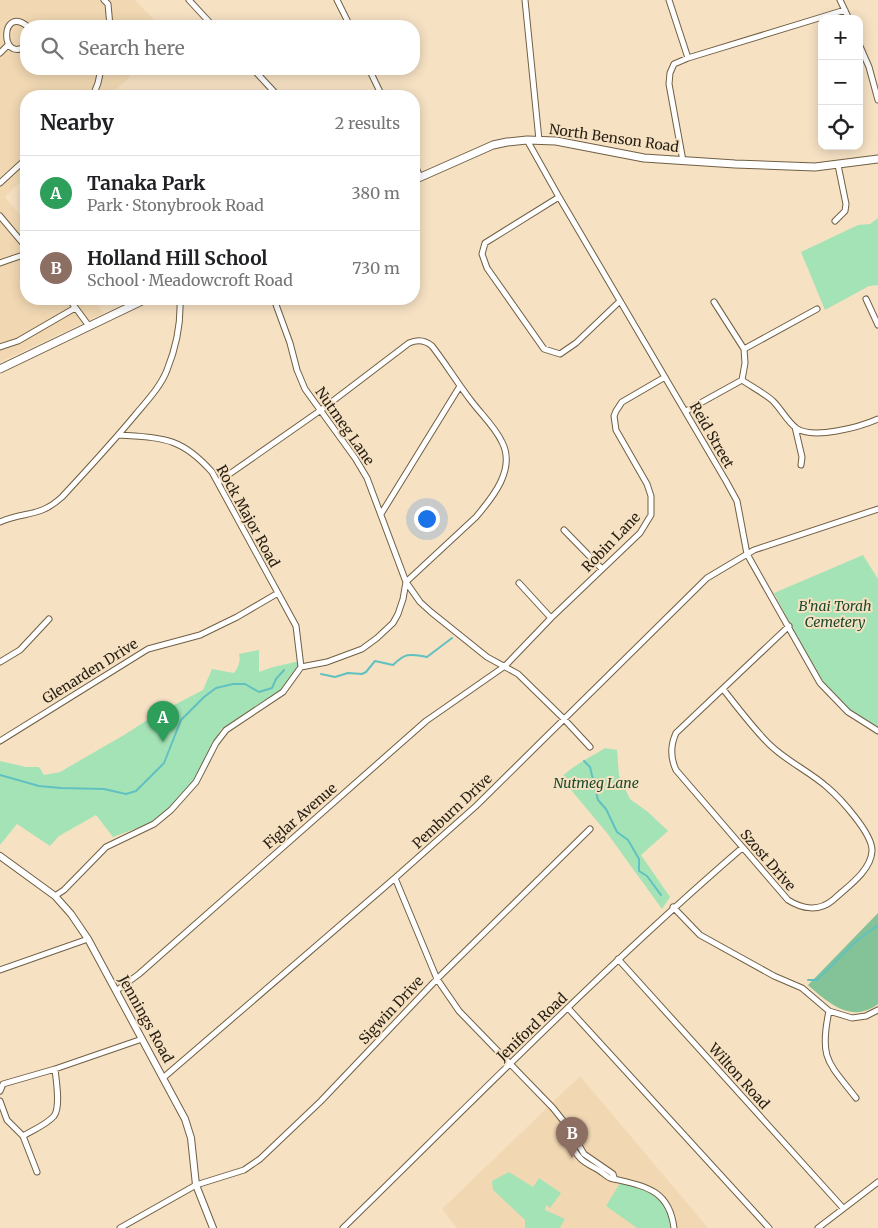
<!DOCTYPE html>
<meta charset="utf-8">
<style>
body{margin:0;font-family:Merriweather,serif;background:#f6f6f6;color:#202124}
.controls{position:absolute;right:15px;top:15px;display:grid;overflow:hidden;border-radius:10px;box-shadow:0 2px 12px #0003}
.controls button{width:45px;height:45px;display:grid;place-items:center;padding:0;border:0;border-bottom:1px solid #e0e0e0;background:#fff;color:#202124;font:25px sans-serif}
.you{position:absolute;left:426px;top:518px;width:18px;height:18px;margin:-12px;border:4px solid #fff;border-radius:50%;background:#1a73e8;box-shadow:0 0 0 8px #1a73e833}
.badge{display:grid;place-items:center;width:32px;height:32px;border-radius:50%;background:#0f766e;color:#fff;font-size:16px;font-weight:700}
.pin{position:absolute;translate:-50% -41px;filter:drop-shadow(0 1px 2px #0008)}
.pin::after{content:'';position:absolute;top:26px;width:18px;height:15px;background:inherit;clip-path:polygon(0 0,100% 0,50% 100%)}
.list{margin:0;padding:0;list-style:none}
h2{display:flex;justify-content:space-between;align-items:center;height:65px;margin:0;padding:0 20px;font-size:21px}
h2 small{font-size:16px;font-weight:400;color:#757577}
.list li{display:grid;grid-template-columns:32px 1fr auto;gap:15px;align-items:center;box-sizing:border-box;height:75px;padding:0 20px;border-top:1px solid #e0e0e0}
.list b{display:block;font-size:19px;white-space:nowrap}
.list p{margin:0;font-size:16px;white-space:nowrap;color:#757577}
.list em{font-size:16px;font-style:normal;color:#757577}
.icon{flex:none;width:28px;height:28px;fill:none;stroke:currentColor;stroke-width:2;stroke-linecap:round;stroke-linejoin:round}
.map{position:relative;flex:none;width:878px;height:1228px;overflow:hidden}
.search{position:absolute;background:#fff;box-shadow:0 2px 12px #0003;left:20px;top:20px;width:400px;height:55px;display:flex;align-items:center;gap:12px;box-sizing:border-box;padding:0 18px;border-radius:20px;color:#757577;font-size:19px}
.panel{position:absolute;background:#fff;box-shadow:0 2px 12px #0003;left:20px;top:90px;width:400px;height:215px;border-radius:20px}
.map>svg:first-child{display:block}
.built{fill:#f1d8b3}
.green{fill:#a4e3b6}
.forest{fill:#84c397}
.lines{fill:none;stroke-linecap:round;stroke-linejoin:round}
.stream{stroke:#61c1c1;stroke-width:2}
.minor-casing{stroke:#705f44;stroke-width:7}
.tertiary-casing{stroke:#705f44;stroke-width:8}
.secondary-casing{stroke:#705f44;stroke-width:9}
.minor{stroke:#fff;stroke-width:5}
.tertiary{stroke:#fff;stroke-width:6}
.secondary{stroke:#fff;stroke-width:7}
.labels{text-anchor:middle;stroke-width:4;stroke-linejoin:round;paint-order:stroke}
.street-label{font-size:14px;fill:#251e13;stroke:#f6e1c3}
.park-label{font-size:14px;font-style:italic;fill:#1b4a2c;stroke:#f6e1c3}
</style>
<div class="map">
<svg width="878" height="1228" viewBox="0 0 878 1228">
<rect width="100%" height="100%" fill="#f6e1c3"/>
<path class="built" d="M 0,0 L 135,0 L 160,26 L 26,26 L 26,69 L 138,69 L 109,96 L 26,96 L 26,176 L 5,197 L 26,222 L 26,299 L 92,299 L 104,313 L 0,362 Z
M 580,1076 L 708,1228 L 457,1228 L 442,1209 Z"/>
<path class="green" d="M 878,218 L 878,285 L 869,286 L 825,310 L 801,252 L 858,225 L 870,224 Z
M 863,555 L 878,579 L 878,727 C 824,705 800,641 774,593 Z
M 259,650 L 259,672 L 273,667 L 300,661 L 300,668 L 282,690 L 231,725 L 221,729 L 193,783 L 170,807 L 151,823 L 113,837 L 96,815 L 59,836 L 50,846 L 17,824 L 0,845 L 0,761 L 26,767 L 39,767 L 44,775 L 60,772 L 124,735 L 155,715 L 203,690 L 212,669 L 234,673 C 238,668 241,661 239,654 Z
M 605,748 L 617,750 L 619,776 L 630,799 L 648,812 L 668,831 L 641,855 L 670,897 L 662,909 L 607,833 L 561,778 C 574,764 590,758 605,748 Z
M 509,1172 L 533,1187 L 539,1178 L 561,1193 L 550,1208 L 546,1205 L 545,1210 L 565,1219 L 560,1227 L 561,1228 L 525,1228 L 525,1220 L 493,1190 L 492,1181 Z
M 622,1180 L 649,1189 L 670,1209 L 673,1228 L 637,1228 L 606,1206 Z"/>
<path class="forest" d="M 878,913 L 878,1004 C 852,1024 828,1003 808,985 Z"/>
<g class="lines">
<path class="stream" d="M 321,674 L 335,677 L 348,673 L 362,674 L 366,672 L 375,661 L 393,665 C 406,652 410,654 427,657 L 452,638
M 584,761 L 590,767 L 598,800 L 606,809 L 617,832 L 628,840 L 639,859 L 639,871 L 647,876 L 661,895
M 0,775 L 39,786 L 61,788 L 104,789 L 126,794 L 136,791 L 164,763 L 181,720 L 204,697 L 216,688 L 233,684 L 245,684 L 259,692 L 272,688 L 276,679 L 284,670
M 808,980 L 817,980 L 855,942 L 878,925"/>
<defs>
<path id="minor" d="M 104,0 L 108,4 L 110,26
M 189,0 L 213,26
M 337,0 L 350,26
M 525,0 L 539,140
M 669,0 L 688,58 L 674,64 L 670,73 L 669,84 L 683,161
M 840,0 L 849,19
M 859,44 L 869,67 L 878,100
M 26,46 C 0,64 0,5 27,26
M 0,53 L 8,45
M 688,58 L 845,10
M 253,69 L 278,96
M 369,69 L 382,96
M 93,96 L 98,83 L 101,69
M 527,140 L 559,197 L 726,481 L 737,501 L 747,554 L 820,683 L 848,712 L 878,731
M 414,163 L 420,177
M 0,183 L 26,159
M 559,197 L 485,243 L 482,254 L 487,268 L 544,349 L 560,354 L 576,343 L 620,301
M 0,216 L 26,247
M 835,221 L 845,211 L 846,204 L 838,165
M 0,263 L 26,254
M 69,299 L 89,326
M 866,299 L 878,325
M 275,302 L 290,343 L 297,370 L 305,389 L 355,458 L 367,478 L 406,582 L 420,602 L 431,612 L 487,657 L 518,674 L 564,719 L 590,747
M 714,302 L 744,349
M 0,347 L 18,341 L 75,308
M 742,380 C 752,387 764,393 773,401 C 781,409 787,421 796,428 C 813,440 860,427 878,419
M 742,380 L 745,363 L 744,349 L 817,309
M 686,411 L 742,380
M 795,427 L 802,457 L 801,465
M 119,435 C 163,438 181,437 212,472 L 296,626 L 301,667
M 381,514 L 460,386
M 0,522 C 25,511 39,518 62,497 C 87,470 112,443 136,414 C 147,401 161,386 167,370 C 176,348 181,323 180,299
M 564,530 L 602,569
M 519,583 L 551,618
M 0,662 L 20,650 L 49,619
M 723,689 C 738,708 752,727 769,744 C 786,761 809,771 827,787 C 840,798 873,834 872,851 C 871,871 847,887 833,900 C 819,912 802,909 788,900 L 676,770 C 670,757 670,746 676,733 L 789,626
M 0,741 L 148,649 L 200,635 L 237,617 L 278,593
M 395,878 L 437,979 L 459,1011 L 553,1108 L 569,1128 L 584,1154 L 613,1174 L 614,1177
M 55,896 L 64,890 L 106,847 L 154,824 L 171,810 L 196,782 L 216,743 L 226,730 L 283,692 L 301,667 L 327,662 L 362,649 L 377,638 L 393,623 L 398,614 L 403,599 L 406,582 L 476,517 C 493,497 516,469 502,442 C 495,427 482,415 472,402 C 458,384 446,364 432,346 C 425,340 418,339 409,343 L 321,410 L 218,482
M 673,907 L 700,935 L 774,976 L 802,988 L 829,1011 L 852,1018 L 866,1016 L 878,1010
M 618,959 L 843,1208
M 0,970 L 88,939
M 116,991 L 139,974 L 426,721 L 505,666 L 551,618 L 640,533 L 651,515 L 651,496 L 647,484 L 616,430 L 614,416 L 616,411 L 622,402 L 665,377
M 568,1008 L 769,1228
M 829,1011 C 819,1059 828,1062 856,1098
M 163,1078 L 395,878 L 476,806 L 707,578 L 754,550 L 878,509
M 0,1091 L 3,1084 L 55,1069 L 142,1039
M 0,1101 L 7,1120 L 23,1136 L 37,1172
M 564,1124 C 566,1135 573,1151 581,1159 C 586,1164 594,1167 600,1171 C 603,1173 607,1177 610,1178 C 643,1186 669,1188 674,1228
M 23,1136 C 33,1130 46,1125 54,1116 C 61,1107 56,1080 55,1069
M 120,1228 L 196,1185 L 244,1170 L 260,1159 L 321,1101 L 437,979 L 590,829
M 343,1228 C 474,1100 603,968 742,848
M 818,1228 L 878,1182"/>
<path id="tertiary" d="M 0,856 L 55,896 L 71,914 L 88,939 L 185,1119 L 191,1138 L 196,1185 L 213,1228"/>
<path id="secondary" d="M 414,180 L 493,145 L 507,142 L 527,140 L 556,141 L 644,158 L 735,164 L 815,167 L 878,159
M 0,369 L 146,299"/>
</defs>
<use href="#minor" class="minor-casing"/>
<use href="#tertiary" class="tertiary-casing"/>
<use href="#secondary" class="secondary-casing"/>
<use href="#minor" class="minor"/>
<use href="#tertiary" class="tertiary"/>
<use href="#secondary" class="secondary"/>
</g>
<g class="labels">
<g class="street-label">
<text transform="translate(614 138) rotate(8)" y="5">North Benson Road</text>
<text transform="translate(345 426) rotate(55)" y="5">Nutmeg Lane</text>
<text transform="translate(712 435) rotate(60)" y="5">Reid Street</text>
<text transform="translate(248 516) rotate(61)" y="5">Rock Major Road</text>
<text transform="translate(611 542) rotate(-46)" y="5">Robin Lane</text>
<text transform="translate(90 671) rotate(-32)" y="5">Glenarden Drive</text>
<text transform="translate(452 811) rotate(-43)" y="5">Pemburn Drive</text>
<text transform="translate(300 816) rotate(-41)" y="5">Figlar Avenue</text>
<text transform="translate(768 860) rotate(49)" y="5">Szost Drive</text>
<text transform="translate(391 1010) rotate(-47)" y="5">Sigwin Drive</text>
<text transform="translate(146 1019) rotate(61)" y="5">Jennings Road</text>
<text transform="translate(532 1027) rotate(-44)" y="5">Jeniford Road</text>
<text transform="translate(739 1076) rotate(48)" y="5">Wilton Road</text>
</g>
<g class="park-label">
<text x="835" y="611">B'nai Torah<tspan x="835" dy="16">Cemetery</tspan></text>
<text x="596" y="788">Nutmeg Lane</text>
</g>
</g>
</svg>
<div class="controls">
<button>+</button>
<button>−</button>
<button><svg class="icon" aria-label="locate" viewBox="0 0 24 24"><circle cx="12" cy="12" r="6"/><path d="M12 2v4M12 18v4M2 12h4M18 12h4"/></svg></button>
</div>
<div class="you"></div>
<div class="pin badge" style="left:163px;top:742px;background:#2e9e5b">A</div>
<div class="pin badge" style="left:572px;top:1158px;background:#8d6e63">B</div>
<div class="search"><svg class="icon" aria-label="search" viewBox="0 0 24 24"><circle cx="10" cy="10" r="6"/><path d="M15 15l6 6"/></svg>Search here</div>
<section class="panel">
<h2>Nearby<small>2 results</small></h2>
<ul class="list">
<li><span class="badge" style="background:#2e9e5b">A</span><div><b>Tanaka Park</b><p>Park · Stonybrook Road</p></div><em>380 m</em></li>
<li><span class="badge" style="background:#8d6e63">B</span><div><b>Holland Hill School</b><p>School · Meadowcroft Road</p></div><em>730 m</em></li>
</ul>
</section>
</div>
